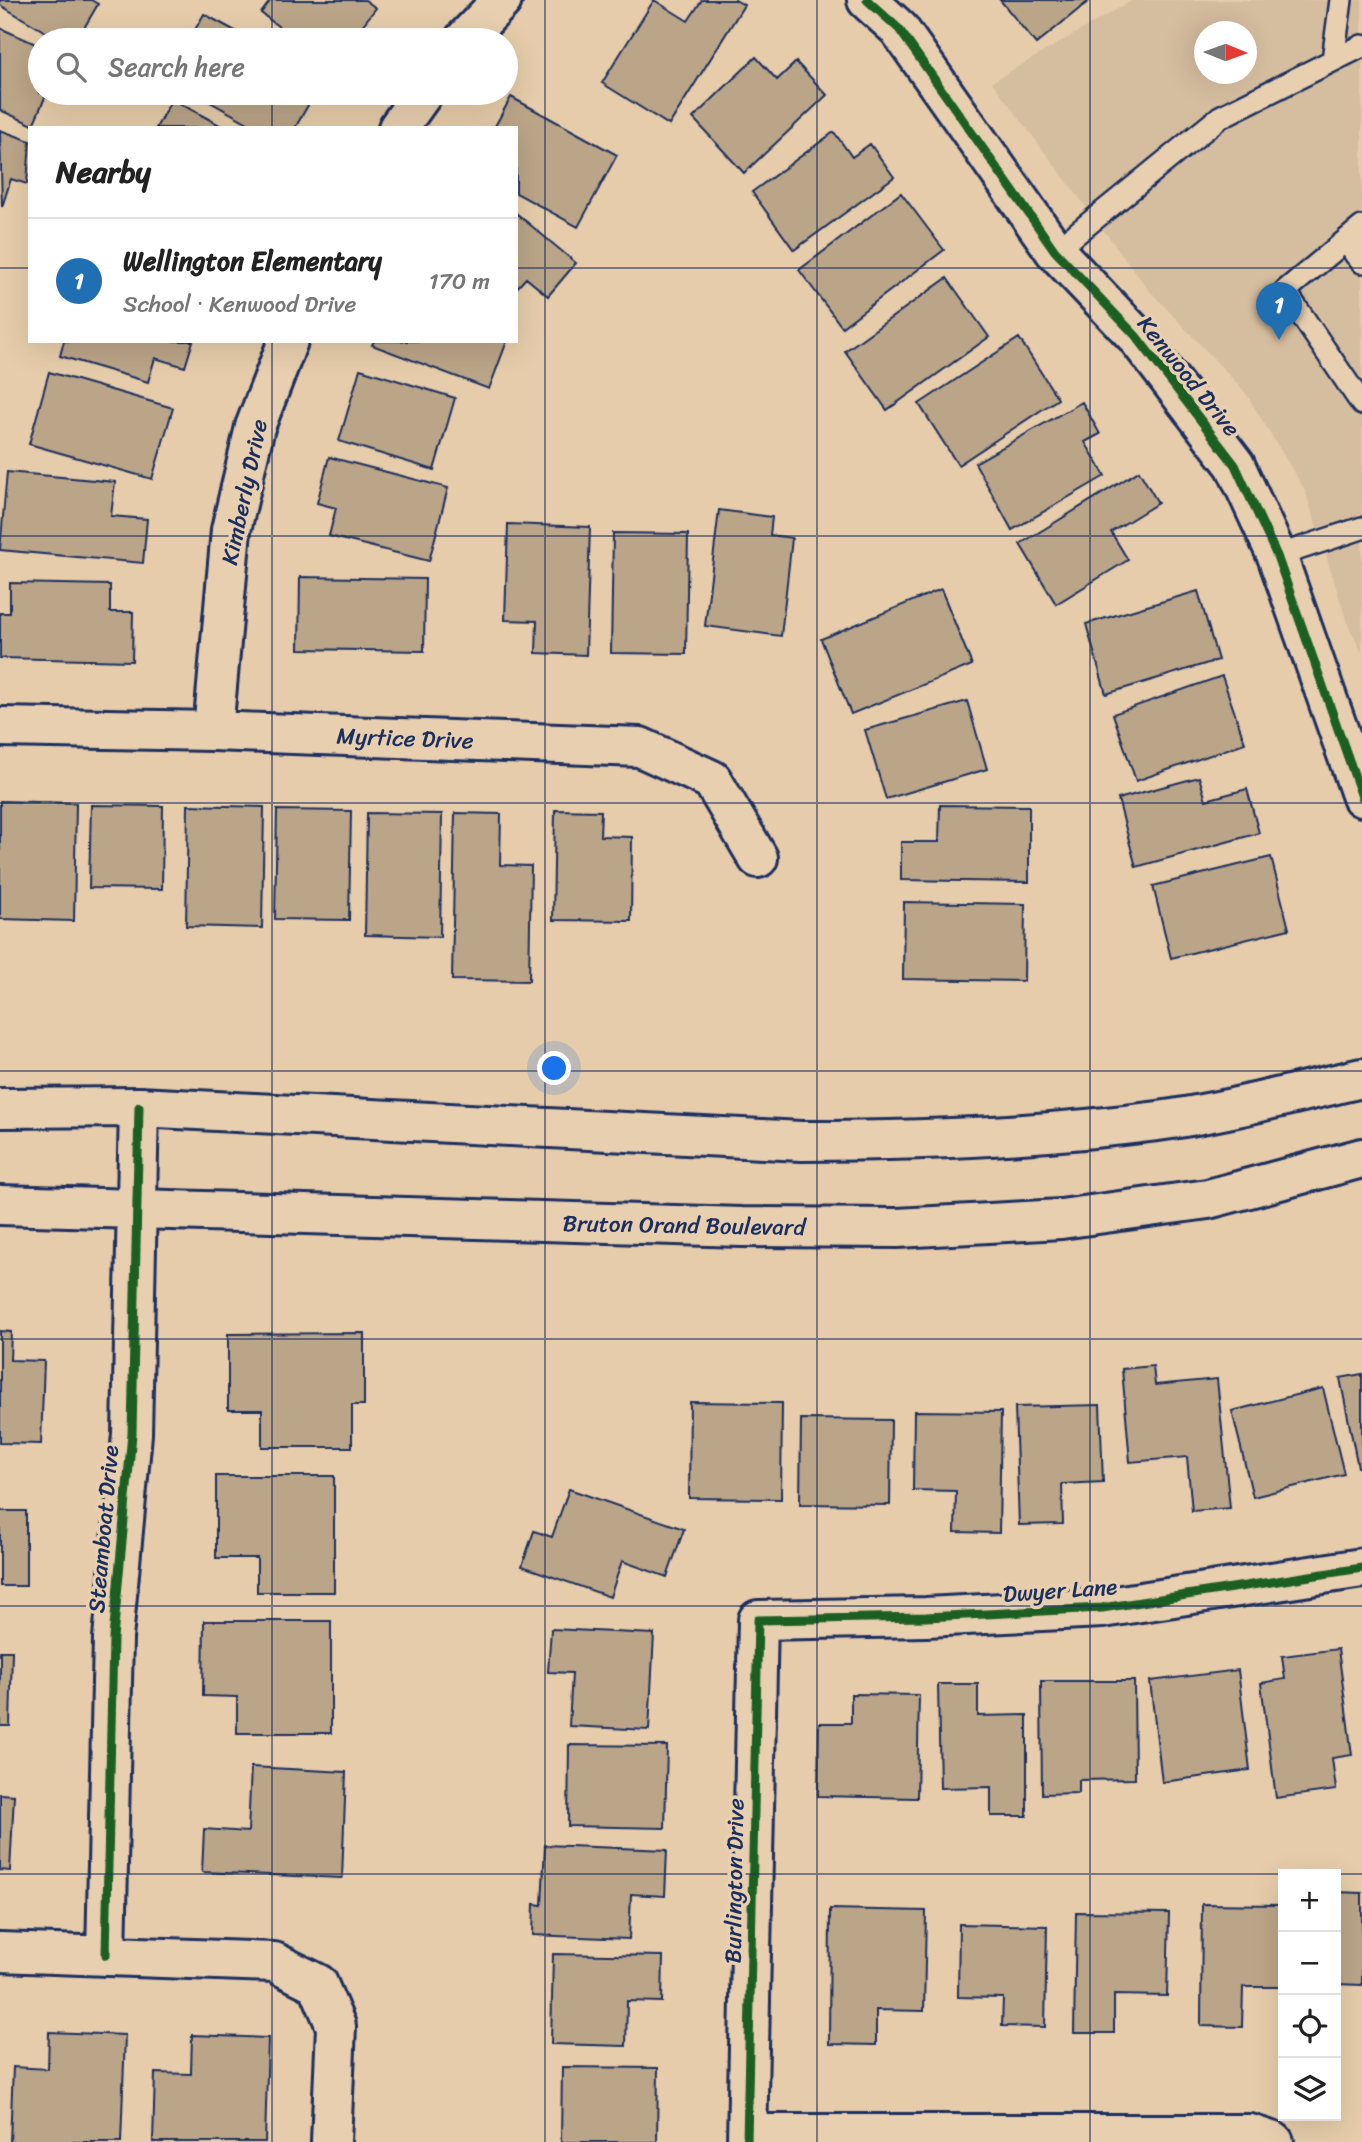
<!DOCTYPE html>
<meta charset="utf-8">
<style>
body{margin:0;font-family:Sriracha,sans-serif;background:#f6f6f6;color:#222}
.controls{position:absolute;right:21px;bottom:21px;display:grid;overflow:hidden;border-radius:0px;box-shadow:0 7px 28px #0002}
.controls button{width:63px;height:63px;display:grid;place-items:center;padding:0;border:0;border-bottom:2px solid #e0e0e0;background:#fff;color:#222;font:35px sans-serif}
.compass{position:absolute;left:1194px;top:21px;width:63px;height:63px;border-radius:50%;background:#fff;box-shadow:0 7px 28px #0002;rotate:91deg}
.you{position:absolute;left:555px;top:1069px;width:24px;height:24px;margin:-18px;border:5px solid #fff;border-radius:50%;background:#1a73e8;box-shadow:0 0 0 10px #1a73e833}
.badge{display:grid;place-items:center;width:46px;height:46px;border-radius:50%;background:#1f6fb2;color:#fff;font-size:23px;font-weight:700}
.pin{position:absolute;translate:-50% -58px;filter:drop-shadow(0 2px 4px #0008)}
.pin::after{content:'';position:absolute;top:37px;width:24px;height:21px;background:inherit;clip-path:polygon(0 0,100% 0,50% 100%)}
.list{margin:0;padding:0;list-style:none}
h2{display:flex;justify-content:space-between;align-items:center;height:91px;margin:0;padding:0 28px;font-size:30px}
h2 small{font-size:23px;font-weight:400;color:#767676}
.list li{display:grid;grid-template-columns:46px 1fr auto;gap:21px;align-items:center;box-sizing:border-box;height:126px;padding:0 28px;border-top:2px solid #e0e0e0}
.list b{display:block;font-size:26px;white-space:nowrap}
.list p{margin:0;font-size:23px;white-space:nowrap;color:#767676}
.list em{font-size:23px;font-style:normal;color:#767676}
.icon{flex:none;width:38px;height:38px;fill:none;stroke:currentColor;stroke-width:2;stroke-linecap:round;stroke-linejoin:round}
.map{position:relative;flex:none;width:1362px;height:2142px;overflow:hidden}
.search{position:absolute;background:#fff;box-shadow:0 7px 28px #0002;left:28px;top:28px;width:490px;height:77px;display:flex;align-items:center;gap:18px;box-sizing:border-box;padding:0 24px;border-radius:38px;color:#767676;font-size:26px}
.panel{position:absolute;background:#fff;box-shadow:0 7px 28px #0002;left:28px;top:126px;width:490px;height:217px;border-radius:0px}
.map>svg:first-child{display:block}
.built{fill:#d5bd9f;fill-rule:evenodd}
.building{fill:#bba588;stroke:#1b2f5e;stroke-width:2}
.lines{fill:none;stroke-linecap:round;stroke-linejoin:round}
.service-casing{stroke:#1b2f5e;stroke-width:26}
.minor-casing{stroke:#1b2f5e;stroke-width:44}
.secondary-casing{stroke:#1b2f5e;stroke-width:44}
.service{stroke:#e8cfb0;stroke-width:21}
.minor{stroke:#e8cfb0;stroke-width:38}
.secondary{stroke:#e8cfb0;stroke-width:38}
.cycleway-casing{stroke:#e8cfb0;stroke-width:13}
.cycleway{stroke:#1b5e20;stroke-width:9}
.grid{fill:none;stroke:#1b2f5e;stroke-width:2;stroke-opacity:0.55}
.labels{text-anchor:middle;stroke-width:7;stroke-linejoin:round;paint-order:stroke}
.street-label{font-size:23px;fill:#1b2f5e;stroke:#e8cfb0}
</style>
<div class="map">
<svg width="1362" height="2142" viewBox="0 0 1362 2142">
<rect width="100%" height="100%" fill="#e6ccaa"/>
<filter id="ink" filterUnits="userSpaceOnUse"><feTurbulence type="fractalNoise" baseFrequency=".0143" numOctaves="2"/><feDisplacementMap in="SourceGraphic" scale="14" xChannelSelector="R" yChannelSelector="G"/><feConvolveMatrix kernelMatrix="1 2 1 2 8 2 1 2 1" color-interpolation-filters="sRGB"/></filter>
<g filter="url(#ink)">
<path class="built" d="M 1133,0 L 1362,0 L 1362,653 L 1348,625 L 1305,490 L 1245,392 L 1148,289 L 992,82 ZM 1204,32 L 1246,32 L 1246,74 L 1204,74 Z"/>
<path class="building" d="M 0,0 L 91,0 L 98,4 L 77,40 L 59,40 L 0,5 Z
M 271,0 L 365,0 L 376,8 L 351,40 L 296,40 L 261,13 Z
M 654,0 L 688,21 L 702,0 L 735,0 L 744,5 L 669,125 L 602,83 Z
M 1000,0 L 1090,0 L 1036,44 Z
M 204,14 L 252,40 L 189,40 Z
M 0,28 L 40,46 L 40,93 L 47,93 L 33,125 L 0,110 Z
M 756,57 L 777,80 L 796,62 L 827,95 L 744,173 L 693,118 Z
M 194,93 L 315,93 L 295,128 L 257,128 Z
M 511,97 L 617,155 L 578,227 L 516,193 L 516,128 L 494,128 Z
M 172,99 L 225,128 L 156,128 Z
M 0,130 L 30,141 L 27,184 L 11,179 L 2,207 Z
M 834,132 L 852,157 L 870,144 L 894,177 L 794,250 L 752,192 Z
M 901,193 L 944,250 L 842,327 L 799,270 Z
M 516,213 L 576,263 L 548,296 L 526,278 L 516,289 Z
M 947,278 L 989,337 L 887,410 L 845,351 Z
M 1019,338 L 1058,399 L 958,465 L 919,404 Z
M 64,341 L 193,341 L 185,367 L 155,358 L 148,382 L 60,356 Z
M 374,341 L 507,341 L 489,389 L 372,345 Z
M 360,369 L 455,398 L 434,470 L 339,441 Z
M 49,372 L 173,408 L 152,479 L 29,444 Z
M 1082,402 L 1100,434 L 1085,442 L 1105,476 L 1012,530 L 975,463 Z
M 329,457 L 448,488 L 429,561 L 329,536 L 336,508 L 317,503 Z
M 1139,471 L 1158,503 L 1111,532 L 1128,560 L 1056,604 L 1020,544 Z
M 7,472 L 115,482 L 111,516 L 147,519 L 143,563 L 0,550 Z
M 719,510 L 772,517 L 770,535 L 792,538 L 781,636 L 705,626 Z
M 508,524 L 590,527 L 586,655 L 536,653 L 537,621 L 505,620 Z
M 613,533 L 688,534 L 686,654 L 611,653 Z
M 300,577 L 425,579 L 424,651 L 299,649 Z
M 10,583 L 110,585 L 110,612 L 133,612 L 132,661 L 0,658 L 0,613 L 10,613 Z
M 941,589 L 972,665 L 851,714 L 821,639 Z
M 1198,591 L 1218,660 L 1106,694 L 1086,624 Z
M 1222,676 L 1245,743 L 1136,781 L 1113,714 Z
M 967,701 L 987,769 L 886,799 L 865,730 Z
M 1199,777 L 1206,800 L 1247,789 L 1259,833 L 1136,867 L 1118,799 Z
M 0,801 L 76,803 L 74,921 L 0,919 Z
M 91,805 L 163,806 L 162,889 L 89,888 Z
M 188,805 L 264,807 L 262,928 L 186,926 Z
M 940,805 L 1029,806 L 1029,882 L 901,880 L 901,842 L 939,842 Z
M 277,810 L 351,811 L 349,920 L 275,919 Z
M 555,810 L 601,811 L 600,836 L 632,837 L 631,921 L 553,920 Z
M 367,813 L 442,814 L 440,937 L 365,935 Z
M 455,813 L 501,814 L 500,865 L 531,866 L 529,981 L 452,980 Z
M 1271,857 L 1289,929 L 1171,958 L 1153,886 Z
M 904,902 L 1025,904 L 1024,981 L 903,979 Z
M 0,1331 L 11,1332 L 10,1360 L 44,1361 L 41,1444 L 0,1443 Z
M 364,1333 L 364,1405 L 352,1405 L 352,1447 L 262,1447 L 262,1410 L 228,1410 L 228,1334 Z
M 1153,1366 L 1155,1385 L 1217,1379 L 1230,1508 L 1192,1511 L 1187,1457 L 1130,1462 L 1122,1369 Z
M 1362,1374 L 1362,1467 L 1358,1467 L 1340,1378 Z
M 1323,1388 L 1344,1474 L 1253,1497 L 1232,1411 Z
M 690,1402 L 782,1403 L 781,1499 L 689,1498 Z
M 1100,1405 L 1103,1482 L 1062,1484 L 1063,1524 L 1019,1525 L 1015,1407 Z
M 914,1411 L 1001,1412 L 999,1533 L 955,1532 L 956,1491 L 913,1490 Z
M 801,1419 L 891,1420 L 890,1505 L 800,1504 Z
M 216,1476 L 334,1476 L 334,1592 L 257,1592 L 257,1558 L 216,1558 Z
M 569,1489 L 684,1529 L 667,1577 L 622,1561 L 610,1597 L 522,1566 L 534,1531 L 552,1537 Z
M 0,1511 L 26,1511 L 26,1586 L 0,1586 Z
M 204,1621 L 331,1621 L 331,1733 L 237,1733 L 237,1697 L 203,1696 Z
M 551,1629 L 654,1634 L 649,1730 L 569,1726 L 572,1673 L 548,1672 Z
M 1338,1649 L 1352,1755 L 1332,1758 L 1336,1790 L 1276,1798 L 1261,1683 L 1285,1679 L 1282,1656 Z
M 0,1651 L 12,1651 L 10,1726 L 0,1726 Z
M 1238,1670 L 1250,1770 L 1162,1782 L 1150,1681 Z
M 1041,1681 L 1134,1681 L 1135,1779 L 1079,1780 L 1079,1793 L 1042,1794 Z
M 938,1684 L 978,1684 L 978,1716 L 1027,1715 L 1027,1816 L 991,1816 L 991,1787 L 940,1788 Z
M 851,1694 L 919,1695 L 917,1798 L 818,1796 L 819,1723 L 851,1723 Z
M 569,1745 L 667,1746 L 665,1828 L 568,1826 Z
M 251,1767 L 346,1772 L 342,1878 L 202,1872 L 204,1829 L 248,1832 Z
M 0,1794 L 14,1795 L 10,1871 L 0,1870 Z
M 545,1845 L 667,1850 L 665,1896 L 631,1894 L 629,1939 L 533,1935 L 534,1904 L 542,1905 Z
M 1336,1892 L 1362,1893 L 1362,1985 L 1336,1984 Z
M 1202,1904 L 1283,1905 L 1283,1987 L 1243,1987 L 1242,2027 L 1201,2026 Z
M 830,1909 L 926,1911 L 924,2011 L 876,2010 L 876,2045 L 829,2044 Z
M 1076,1912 L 1169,1913 L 1167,1996 L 1114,1995 L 1114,2033 L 1074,2033 Z
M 959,1924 L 1047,1926 L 1045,2027 L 1002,2026 L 1003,1998 L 958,1997 Z
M 553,1954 L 663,1956 L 662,2002 L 627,2001 L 626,2046 L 551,2044 Z
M 49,2032 L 125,2035 L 121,2142 L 10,2142 L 13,2067 L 48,2069 Z
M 192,2035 L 268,2038 L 265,2142 L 153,2142 L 155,2073 L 191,2074 Z
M 562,2067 L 658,2068 L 657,2142 L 561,2142 Z"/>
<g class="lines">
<defs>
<path id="service" d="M 1333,60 L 1341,0
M 1362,227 L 1285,291 L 1362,404
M 1362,234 L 1355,254 L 1362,262
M 1055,251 L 1220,117 L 1362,46
M 1277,556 L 1362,528"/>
<path id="minor" d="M 867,0 L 899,29 L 1055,251 L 1136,336 L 1235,465 L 1277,556 L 1362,797
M 464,40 L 502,0
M 398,128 L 423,93
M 0,727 L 213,731 L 640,747 L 712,780 L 758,858
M 213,731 L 231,530 L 255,427 L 288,341
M 0,1952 L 274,1962 L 318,1984 L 336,2026 L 331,2142
M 106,1955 L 113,1638 L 132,1434 L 139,1107
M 748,2134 L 1250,2134 L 1274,2142
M 747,2142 L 758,1620 L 926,1617 L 1102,1608 L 1362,1568"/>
<path id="secondary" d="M 0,1108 L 139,1107 L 801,1141 C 919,1141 1040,1136 1158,1121 C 1226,1112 1295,1093 1362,1078
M 0,1205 L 742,1227 L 897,1228 L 1061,1219 L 1208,1199 L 1362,1158"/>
</defs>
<use href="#service" class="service-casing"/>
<use href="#minor" class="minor-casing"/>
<use href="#secondary" class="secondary-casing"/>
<use href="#service" class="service"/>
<use href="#minor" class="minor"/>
<use href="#secondary" class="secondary"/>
<defs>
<path id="cycleway" d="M 867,0 L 899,29 L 1055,251 L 1136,336 L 1235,465 L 1277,556 L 1362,797
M 106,1955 L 113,1638 L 132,1434 L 139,1107
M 747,2142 L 758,1620 L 926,1617 L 1102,1608 L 1362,1568"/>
</defs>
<use href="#cycleway" class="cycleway-casing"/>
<use href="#cycleway" class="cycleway"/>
</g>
</g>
<path class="grid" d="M 272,0 L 272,40M 545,0 L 545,2142M 817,0 L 817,2142M 1090,0 L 1090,2142M 272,93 L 272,128M 0,268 L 30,268M 516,268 L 1362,268M 272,341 L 272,2142M 0,536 L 1362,536M 0,803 L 1362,803M 0,1071 L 1362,1071M 0,1339 L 1362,1339M 0,1606 L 1362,1606M 0,1874 L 1283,1874M 1283,1874 L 1336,1874M 1336,1874 L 1362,1874"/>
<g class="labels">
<g class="street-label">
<text transform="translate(1189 376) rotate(51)" y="8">Kenwood Drive</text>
<text transform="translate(244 492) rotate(-78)" y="8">Kimberly Drive</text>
<text transform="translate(405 738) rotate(2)" y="8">Myrtice Drive</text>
<text transform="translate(684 1225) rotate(1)" y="8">Bruton Orand Boulevard</text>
<text transform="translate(103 1529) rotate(-85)" y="8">Steamboat Drive</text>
<text transform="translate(1060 1590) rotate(-4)" y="8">Dwyer Lane</text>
<text transform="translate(734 1881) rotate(-89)" y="8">Burlington Drive</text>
</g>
</g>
</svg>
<div class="controls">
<button>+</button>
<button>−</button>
<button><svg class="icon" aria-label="locate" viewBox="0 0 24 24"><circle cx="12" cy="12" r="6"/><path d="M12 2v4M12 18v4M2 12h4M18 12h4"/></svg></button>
<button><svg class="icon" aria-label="layers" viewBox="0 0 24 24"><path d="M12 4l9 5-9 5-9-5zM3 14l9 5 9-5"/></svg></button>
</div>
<svg class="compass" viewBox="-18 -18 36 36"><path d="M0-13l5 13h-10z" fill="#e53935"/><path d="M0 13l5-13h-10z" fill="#767676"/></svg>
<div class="you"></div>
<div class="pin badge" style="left:1279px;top:340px">1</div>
<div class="search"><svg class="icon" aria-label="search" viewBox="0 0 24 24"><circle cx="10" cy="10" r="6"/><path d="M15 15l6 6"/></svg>Search here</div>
<section class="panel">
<h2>Nearby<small></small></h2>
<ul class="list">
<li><span class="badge">1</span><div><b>Wellington Elementary</b><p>School · Kenwood Drive</p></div><em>170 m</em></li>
</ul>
</section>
</div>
